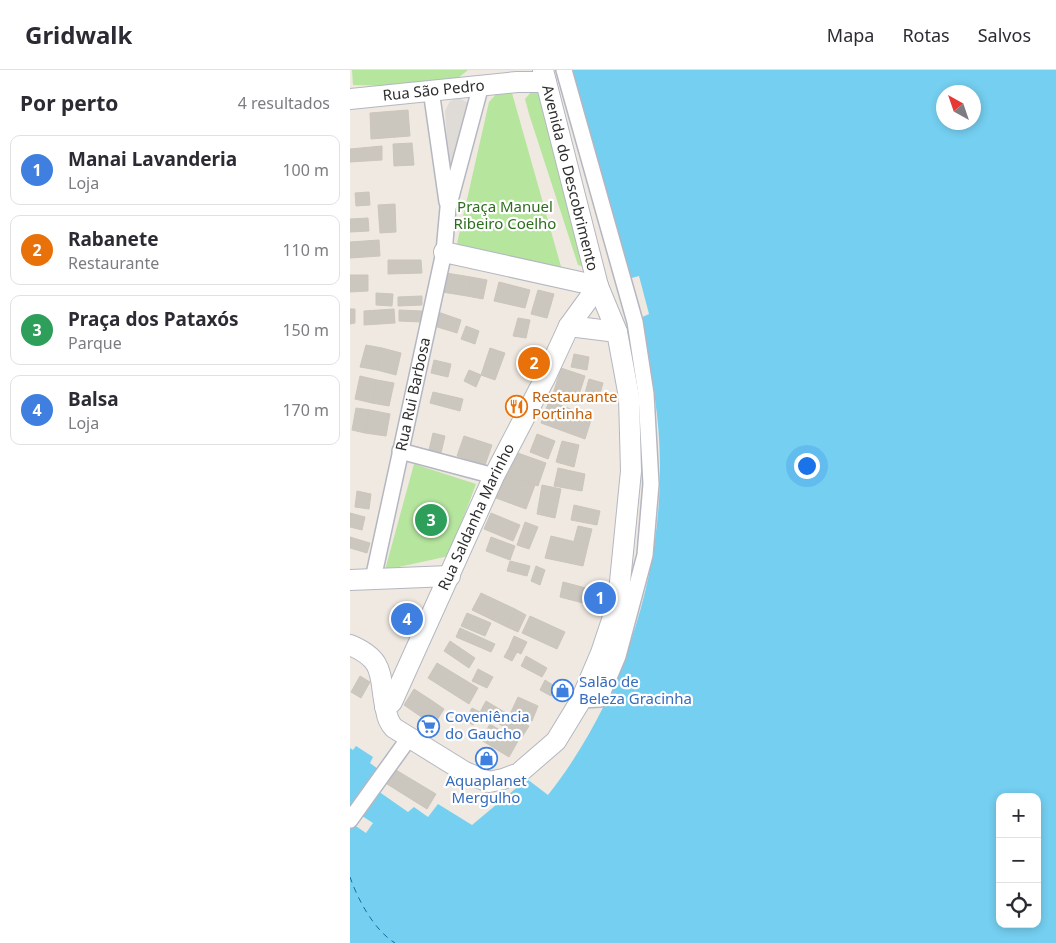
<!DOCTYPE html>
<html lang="pt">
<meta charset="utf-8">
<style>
body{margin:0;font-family:"Noto Sans",sans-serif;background:#f2f2f3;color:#2b2b33}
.controls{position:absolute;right:15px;bottom:15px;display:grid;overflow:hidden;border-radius:10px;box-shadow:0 2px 8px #0003}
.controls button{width:45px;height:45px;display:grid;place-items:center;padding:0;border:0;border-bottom:1px solid #e1e1e2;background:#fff;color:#2b2b33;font:25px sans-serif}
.compass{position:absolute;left:586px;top:15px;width:45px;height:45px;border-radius:50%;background:#fff;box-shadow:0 2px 8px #0003;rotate:320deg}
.you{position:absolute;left:456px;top:395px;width:18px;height:18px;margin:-12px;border:4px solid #fff;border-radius:50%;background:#1a73e8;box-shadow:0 0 0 8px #1a73e833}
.badge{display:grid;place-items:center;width:32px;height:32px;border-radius:50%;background:#7c3aed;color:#fff;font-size:16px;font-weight:700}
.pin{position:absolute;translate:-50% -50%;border:2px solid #fff;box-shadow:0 1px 5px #0006}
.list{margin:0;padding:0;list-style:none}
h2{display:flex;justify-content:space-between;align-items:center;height:65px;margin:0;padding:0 20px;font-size:21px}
h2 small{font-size:16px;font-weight:400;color:#7c7c81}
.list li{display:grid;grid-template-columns:32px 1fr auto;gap:15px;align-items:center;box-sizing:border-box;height:70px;margin:0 10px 10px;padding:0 10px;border:1px solid #e1e1e2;border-radius:10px}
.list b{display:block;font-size:19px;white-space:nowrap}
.list p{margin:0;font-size:16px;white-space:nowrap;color:#7c7c81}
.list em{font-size:16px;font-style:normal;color:#7c7c81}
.icon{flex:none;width:28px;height:28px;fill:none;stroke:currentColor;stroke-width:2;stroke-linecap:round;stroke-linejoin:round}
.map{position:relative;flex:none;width:706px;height:873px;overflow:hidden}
header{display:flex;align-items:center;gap:30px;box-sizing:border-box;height:70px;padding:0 25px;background:#fff;border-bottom:1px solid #e1e1e2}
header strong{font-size:24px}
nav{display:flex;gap:28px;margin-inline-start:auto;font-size:18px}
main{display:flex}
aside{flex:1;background:#fff}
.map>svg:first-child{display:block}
.green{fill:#b6e59e}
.plaza{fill:#dfdcd8}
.water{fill:#75cff0;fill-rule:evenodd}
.pier{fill:#efe9e1}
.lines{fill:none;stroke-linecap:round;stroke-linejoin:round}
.ferry{stroke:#0d6fa3;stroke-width:1;stroke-dasharray:6 5;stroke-linecap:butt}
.building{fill:#cbc7bf;stroke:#cbc5ba}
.street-casing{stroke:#b4b7c1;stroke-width:18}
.secondary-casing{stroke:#b4b7c1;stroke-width:22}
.street{stroke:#fff;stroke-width:15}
.secondary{stroke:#fff;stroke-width:20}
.labels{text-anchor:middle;stroke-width:4.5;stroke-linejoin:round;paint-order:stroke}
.street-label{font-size:15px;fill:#2e2e2e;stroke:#fff}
.park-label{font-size:15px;fill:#2c6e1b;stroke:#fff}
.food-label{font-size:15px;fill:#c56008;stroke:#fff;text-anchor:start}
.shop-label{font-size:15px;fill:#366cbe;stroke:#fff;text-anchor:start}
</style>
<header>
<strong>Gridwalk</strong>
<nav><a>Mapa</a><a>Rotas</a><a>Salvos</a></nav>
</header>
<main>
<aside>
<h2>Por perto<small>4 resultados</small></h2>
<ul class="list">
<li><span class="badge" style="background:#3f7fe0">1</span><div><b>Manai Lavanderia</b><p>Loja</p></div><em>100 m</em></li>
<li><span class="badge" style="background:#e8710a">2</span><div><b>Rabanete</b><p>Restaurante</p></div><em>110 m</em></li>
<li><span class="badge" style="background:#2e9e5b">3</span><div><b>Praça dos Pataxós</b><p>Parque</p></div><em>150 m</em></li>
<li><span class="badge" style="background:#3f7fe0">4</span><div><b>Balsa</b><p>Loja</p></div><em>170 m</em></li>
</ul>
</aside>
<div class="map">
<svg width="706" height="873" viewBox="0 0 706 873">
<rect width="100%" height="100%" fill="#efe9e1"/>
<path class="green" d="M 2,0 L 118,0 L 108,8 L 44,16 L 3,15 Z
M 182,21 L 192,25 L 235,197 L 228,195 L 179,44 L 175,29 Z
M 148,22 L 162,23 L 212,200 L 106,178 L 139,32 Z
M 64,394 L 126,414 L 99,486 L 35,500 Z"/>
<path class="plaza" d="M 109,28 L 117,32 L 119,39 L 100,114 L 95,41 L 100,31 Z"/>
<path class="water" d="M 222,0 L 706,0 L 706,873 L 0,873 L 0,678 L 3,680 L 6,676 L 23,687 L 20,693 L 28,699 L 18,714 L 58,742 L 64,737 L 78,747 L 88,734 L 122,755 L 177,709 L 198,725 C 280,621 322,477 307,345 C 304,313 294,280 288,249 L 299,244 L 289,206 L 278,209 ZM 594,22 L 624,22 L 624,52 L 594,52 ZM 650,727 L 687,727 L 687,854 L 650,854 Z"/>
<path class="pier" d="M 9,744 L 23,753 L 16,763 L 0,752 Z"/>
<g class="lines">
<path class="ferry" d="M 0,807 C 8,830 24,860 45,873"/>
</g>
<path class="building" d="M 58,40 L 60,66 L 21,69 L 20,43 Z
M 62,73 L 64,95 L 44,96 L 43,74 Z
M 32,76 L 32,90 L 0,92 L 0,79 Z
M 19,122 L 20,135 L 6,136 L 5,123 Z
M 45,134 L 46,162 L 30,163 L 28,135 Z
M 18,148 L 19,161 L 0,162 L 0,149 Z
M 29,170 L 30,186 L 0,188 L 0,172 Z
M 38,190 L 71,190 L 72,203 L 38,204 Z
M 96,203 L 121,207 L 117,226 L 92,222 Z
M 0,205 L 18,205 L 18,221 L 0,222 Z
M 121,207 L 137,210 L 133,229 L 117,226 Z
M 149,212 L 180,220 L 175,238 L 144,231 Z
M 188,220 L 204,224 L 197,248 L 181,244 Z
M 26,223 L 43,224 L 42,236 L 26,235 Z
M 72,226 L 72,235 L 48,236 L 48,227 Z
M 0,239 L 5,239 L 5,253 L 0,254 Z
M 44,239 L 45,253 L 14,255 L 14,241 Z
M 49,240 L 72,241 L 72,252 L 49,251 Z
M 88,242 L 111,250 L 107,263 L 84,256 Z
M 168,248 L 180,250 L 176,268 L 163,266 Z
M 116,256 L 129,261 L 125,274 L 111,269 Z
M 16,275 L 32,278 L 27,300 L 10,297 Z
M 32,278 L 51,283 L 46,305 L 27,300 Z
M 140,278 L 155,283 L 145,310 L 131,305 Z
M 224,284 L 239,287 L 237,300 L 221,297 Z
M 84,290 L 101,294 L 98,307 L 81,303 Z
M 211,298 L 235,306 L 227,331 L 203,324 Z
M 119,300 L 131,305 L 126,317 L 114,311 Z
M 10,306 L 27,310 L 22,333 L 5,329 Z
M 239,309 L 253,313 L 247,334 L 233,330 Z
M 27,310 L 44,313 L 39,336 L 22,333 Z
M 83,322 L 113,329 L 110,341 L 80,333 Z
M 199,331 L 242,347 L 235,369 L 191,353 Z
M 6,338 L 20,340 L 15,363 L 2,360 Z
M 20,340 L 40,344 L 36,366 L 15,363 Z
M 83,363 L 95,366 L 91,383 L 79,380 Z
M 187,364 L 205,371 L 198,389 L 180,382 Z
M 114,366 L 142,375 L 135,395 L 107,386 Z
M 212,371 L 229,375 L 224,397 L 206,392 Z
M 165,382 L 196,393 L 188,416 L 157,405 Z
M 208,398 L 235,404 L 232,421 L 204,416 Z
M 155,405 L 185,415 L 176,439 L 146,428 Z
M 192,415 L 211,419 L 205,448 L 187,444 Z
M 7,421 L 21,424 L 19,439 L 5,437 Z
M 224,435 L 250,441 L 247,455 L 221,450 Z
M 0,443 L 15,447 L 12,460 L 0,457 Z
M 141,443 L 170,455 L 163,471 L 134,459 Z
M 175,452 L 188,457 L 179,479 L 167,475 Z
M 228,456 L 242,459 L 238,475 L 224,471 Z
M 201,466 L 238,475 L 233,496 L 195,488 Z
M 0,467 L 20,473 L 17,483 L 0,478 Z
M 141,467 L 165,476 L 160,490 L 136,481 Z
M 160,491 L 180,496 L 177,506 L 157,501 Z
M 186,496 L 195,500 L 190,515 L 181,511 Z
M 213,512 L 236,518 L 233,533 L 210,527 Z
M 131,523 L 165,539 L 157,557 L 122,540 Z
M 44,536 L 70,538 L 69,562 L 43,560 Z
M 165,539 L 176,545 L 168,562 L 157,557 Z
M 117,543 L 141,553 L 135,566 L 111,556 Z
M 180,546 L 215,562 L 207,579 L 172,563 Z
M 110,558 L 145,574 L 141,582 L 106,567 Z
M 164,566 L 177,572 L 171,584 L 159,578 Z
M 100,571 L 125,588 L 119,598 L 94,581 Z
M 159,578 L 167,582 L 162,591 L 154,587 Z
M 176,586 L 197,598 L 192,607 L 171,596 Z
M 87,593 L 128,618 L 119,634 L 78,608 Z
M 128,599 L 143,607 L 137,618 L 122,611 Z
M 10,606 L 20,612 L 11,628 L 1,622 Z
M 195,610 L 206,617 L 201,626 L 190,620 Z
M 64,619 L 81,630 L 70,646 L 54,635 Z
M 168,627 L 188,636 L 182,651 L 161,642 Z
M 81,630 L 94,639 L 84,655 L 70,646 Z
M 136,631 L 151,640 L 144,651 L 130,642 Z
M 122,638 L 130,642 L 123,655 L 115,650 Z
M 151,640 L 179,656 L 172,667 L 144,651 Z
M 140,654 L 168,671 L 159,687 L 131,670 Z
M 46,700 L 86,724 L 77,739 L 37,714 Z"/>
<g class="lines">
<defs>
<g id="street">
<path d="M 214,0 L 285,252 L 296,324 L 301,414 L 295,485 L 268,586 L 250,629 L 231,630"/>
<path d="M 81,20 L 97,132"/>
<path d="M 50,381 L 144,406"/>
<path id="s1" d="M 23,509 L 94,182 L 98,138 L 131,15"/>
<path d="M 0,750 L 59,668"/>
</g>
<g id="secondary">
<path id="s2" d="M 0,29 L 167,12 L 196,12"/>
<path d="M 94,182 L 248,216"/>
<path d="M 219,256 L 267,262"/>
<path d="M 0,510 L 100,506"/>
<path d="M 0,575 C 38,591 28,607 36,640 C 37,647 39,653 44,658 L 115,702 L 139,712 L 153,709 L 169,703 L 206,671 L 231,630 L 251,583 L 268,532 L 281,401 L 279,327 L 267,262 L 248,216 L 193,0"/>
<path id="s3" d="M 35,637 L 42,632 L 144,406 L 195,308 L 219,256 L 248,216"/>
</g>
</defs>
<use href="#street" class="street-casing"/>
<use href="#secondary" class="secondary-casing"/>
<use href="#street" class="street"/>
<use href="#secondary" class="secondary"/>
</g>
<defs>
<symbol id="restaurant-ring" viewBox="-11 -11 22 22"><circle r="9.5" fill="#fff" stroke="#e8710a" stroke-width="1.5"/><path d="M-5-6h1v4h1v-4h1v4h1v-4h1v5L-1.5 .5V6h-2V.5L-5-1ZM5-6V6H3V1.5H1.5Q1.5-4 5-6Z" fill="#e8710a"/></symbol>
<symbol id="shop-ring" viewBox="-11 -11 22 22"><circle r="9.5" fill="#fff" stroke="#3f7fe0" stroke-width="1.5"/><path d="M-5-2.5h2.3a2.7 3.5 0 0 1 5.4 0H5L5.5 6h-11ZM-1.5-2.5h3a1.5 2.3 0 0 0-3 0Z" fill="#3f7fe0"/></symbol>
<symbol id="supermarket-ring" viewBox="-11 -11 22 22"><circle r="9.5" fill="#fff" stroke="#3f7fe0" stroke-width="1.5"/><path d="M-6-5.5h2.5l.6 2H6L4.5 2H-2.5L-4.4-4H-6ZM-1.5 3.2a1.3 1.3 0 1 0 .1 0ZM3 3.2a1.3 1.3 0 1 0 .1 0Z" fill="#3f7fe0"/></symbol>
</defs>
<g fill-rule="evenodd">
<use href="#restaurant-ring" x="154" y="324" width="25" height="25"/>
<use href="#shop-ring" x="200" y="608" width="25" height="25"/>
<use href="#supermarket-ring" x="66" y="644" width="25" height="25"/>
<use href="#shop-ring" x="124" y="676" width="25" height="25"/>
</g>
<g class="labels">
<g class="street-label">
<text dy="5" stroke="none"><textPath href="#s2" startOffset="84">Rua São Pedro</textPath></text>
<text transform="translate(220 108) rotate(76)" y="5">Avenida do Descobrimento</text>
<text dy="5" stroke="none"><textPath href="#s1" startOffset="189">Rua Rui Barbosa</textPath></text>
<text dy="5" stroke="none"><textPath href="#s3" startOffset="212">Rua Saldanha Marinho</textPath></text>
</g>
<g class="park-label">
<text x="155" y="142">Praça Manuel<tspan x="155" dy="17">Ribeiro Coelho</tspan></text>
</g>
<g class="food-label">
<text x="182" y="332">Restaurante<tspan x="182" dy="17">Portinha</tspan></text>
</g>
<g class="shop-label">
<text x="229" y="617">Salão de<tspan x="229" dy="17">Beleza Gracinha</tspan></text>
<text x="95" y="652">Coveniência<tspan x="95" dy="17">do Gaucho</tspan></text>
<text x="136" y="716" text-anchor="middle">Aquaplanet<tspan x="136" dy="17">Mergulho</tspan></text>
</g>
</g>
</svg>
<div class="controls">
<button>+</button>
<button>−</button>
<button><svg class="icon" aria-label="locate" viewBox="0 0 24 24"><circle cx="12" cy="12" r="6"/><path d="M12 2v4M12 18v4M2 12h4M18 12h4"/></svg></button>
</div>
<svg class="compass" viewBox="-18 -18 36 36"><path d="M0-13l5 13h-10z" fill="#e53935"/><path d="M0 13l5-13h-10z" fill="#7c7c81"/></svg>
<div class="you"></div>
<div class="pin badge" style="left:250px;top:528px;background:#3f7fe0">1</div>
<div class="pin badge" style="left:184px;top:293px;background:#e8710a">2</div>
<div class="pin badge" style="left:81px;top:450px;background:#2e9e5b">3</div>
<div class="pin badge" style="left:57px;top:549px;background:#3f7fe0">4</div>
</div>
</main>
